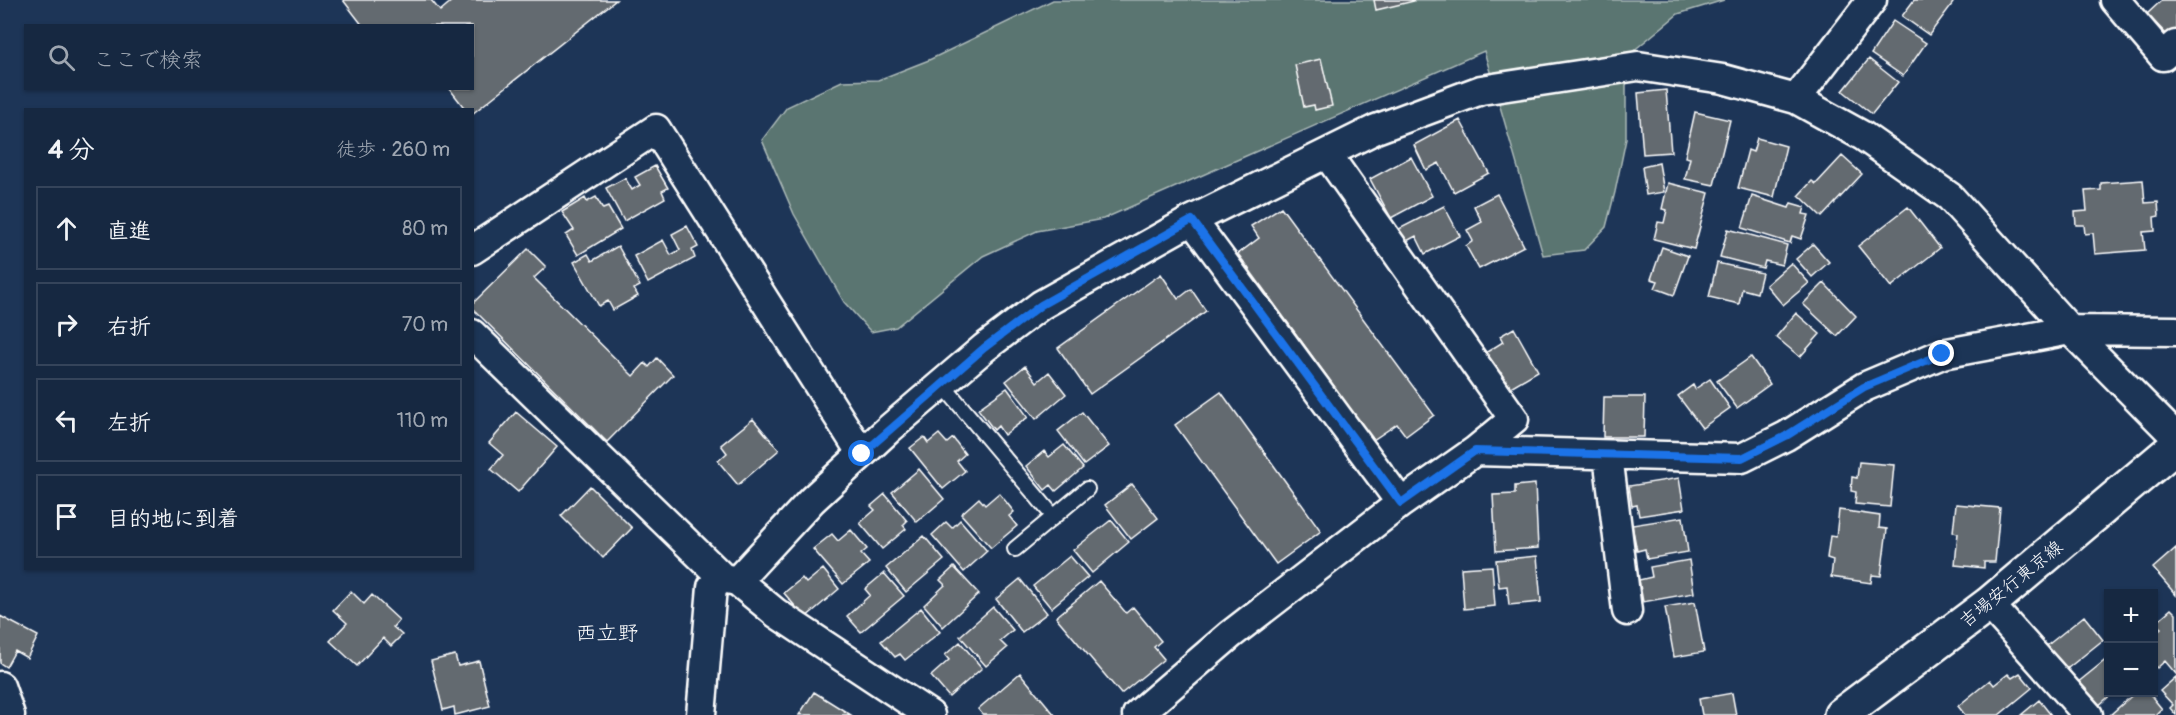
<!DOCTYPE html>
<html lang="ja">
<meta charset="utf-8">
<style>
body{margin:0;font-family:Pangolin,"Klee One",sans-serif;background:#23344c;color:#f1f3f6}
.controls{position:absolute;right:18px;bottom:18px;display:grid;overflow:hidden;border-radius:0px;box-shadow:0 2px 4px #0004}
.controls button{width:54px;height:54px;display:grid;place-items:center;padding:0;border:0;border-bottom:2px solid #35445a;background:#162841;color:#f1f3f6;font:30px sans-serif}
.stop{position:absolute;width:18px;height:18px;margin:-14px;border:4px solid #1a73e8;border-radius:50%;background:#fff}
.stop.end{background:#1a73e8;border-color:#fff;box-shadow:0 2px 6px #0008}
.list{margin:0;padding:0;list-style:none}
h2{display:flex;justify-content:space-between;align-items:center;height:78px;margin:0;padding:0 24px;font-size:26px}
h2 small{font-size:20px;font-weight:400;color:#9ea6b1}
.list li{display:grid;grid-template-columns:39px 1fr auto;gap:18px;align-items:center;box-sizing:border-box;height:84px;margin:0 12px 12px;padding:0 12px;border:2px solid #35445a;border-radius:0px}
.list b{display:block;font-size:22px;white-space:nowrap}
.list em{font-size:20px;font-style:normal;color:#9ea6b1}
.icon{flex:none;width:33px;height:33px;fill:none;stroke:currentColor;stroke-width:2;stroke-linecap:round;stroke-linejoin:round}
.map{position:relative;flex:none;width:2176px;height:715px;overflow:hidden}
.search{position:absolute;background:#162841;box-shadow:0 2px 4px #0004;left:24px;top:24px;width:450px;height:66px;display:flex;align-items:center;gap:15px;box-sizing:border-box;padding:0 21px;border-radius:0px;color:#9ea6b1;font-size:22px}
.panel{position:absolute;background:#162841;box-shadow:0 2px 4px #0004;left:24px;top:108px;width:450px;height:462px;border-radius:0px}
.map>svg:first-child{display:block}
.green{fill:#5a7471;stroke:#acbab8;stroke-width:1.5}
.building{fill:#646a6f;stroke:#fff;stroke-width:1.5}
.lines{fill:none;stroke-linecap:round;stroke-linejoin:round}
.service-casing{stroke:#fff;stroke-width:18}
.minor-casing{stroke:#fff;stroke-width:33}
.secondary-casing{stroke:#fff;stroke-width:38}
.service{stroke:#1d3557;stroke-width:14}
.minor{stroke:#1d3557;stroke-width:28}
.secondary{stroke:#1d3557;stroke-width:33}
.route{stroke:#1a73e8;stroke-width:8}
.labels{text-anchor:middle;stroke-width:4.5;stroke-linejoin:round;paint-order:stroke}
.street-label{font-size:18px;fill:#fff;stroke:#1d3557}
.quarter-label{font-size:21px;fill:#fff;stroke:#1d3557}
</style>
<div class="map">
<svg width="2176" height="715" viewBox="0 0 2176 715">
<rect width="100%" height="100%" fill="#1d3557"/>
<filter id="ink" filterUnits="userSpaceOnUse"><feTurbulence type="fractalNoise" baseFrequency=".0167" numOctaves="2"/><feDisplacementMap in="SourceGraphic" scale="12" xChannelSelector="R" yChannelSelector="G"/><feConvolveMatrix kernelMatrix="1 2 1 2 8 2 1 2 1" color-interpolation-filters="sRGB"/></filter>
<g filter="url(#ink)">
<path class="green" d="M 1053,0 L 1724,0 L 1678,14 L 1626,57 L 1626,139 L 1615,192 L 1606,227 L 1584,250 L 1543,255 L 1484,51 L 1103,219 L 1037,231 L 983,256 L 896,327 L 871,332 L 844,302 L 794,214 L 762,140 L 787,107 L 842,81 L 878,80 L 929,60 Z"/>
<path class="building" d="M 343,0 L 431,0 L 440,11 L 453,0 L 616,0 L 472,114 L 472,110 L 466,110 L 449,88 L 472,88 L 472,26 L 363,26 Z
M 1374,0 L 1414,0 L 1414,1 L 1376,10 Z
M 1914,0 L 1949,0 L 1953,3 L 1929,35 L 1902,16 Z
M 2162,0 L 2176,0 L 2176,30 L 2169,37 L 2147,14 Z
M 1893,21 L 1926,43 L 1903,76 L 1871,54 Z
M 1321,59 L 1332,106 L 1315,110 L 1314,105 L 1304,107 L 1295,65 Z
M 1869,59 L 1898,82 L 1872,114 L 1843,91 Z
M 1666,90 L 1671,152 L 1643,154 L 1638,93 Z
M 1695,112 L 1730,120 L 1714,185 L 1685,179 L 1690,158 L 1685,157 Z
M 1460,120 L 1489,173 L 1454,192 L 1439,163 L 1426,170 L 1414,145 Z
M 1757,138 L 1786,146 L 1774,197 L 1738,188 L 1748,150 L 1753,152 Z
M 1842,156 L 1862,174 L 1822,217 L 1799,195 L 1812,181 L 1816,184 Z
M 1411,157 L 1432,196 L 1391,218 L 1370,179 Z
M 1659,163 L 1664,192 L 1646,195 L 1642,167 Z
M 655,166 L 668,188 L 662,191 L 665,198 L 624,221 L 606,188 L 625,178 L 632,190 L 640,185 L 635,177 Z
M 2143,180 L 2145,203 L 2158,202 L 2159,216 L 2154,217 L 2155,231 L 2143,232 L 2145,250 L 2095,254 L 2093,233 L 2085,234 L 2084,225 L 2076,225 L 2075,212 L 2087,211 L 2085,191 L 2101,190 L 2101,183 Z
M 1668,183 L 1709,193 L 1694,249 L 1654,239 L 1658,222 L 1664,223 L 1667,210 L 1662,209 Z
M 1497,194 L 1524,246 L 1479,269 L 1466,246 L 1473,241 L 1467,230 L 1482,222 L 1474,206 Z
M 1752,196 L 1789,208 L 1791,203 L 1805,207 L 1803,214 L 1809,215 L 1801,239 L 1792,236 L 1790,243 L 1742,228 Z
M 596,197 L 603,209 L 608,207 L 621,229 L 578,255 L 566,235 L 574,230 L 562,212 L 585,198 L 587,202 Z
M 1444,206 L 1460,236 L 1425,254 L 1416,236 L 1405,242 L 1399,229 Z
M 1281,207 L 1434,415 L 1406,436 L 1397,424 L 1373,440 L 1238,254 L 1259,238 L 1251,226 Z
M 1908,207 L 1940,248 L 1891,287 L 1858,246 Z
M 687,226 L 698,247 L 692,250 L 695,258 L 648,283 L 634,256 L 663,240 L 671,255 L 680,250 L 672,234 Z
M 1728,229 L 1787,245 L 1782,265 L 1765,261 L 1763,268 L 1720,257 Z
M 1813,244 L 1829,262 L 1812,277 L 1796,259 Z
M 618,246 L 640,286 L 634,289 L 638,296 L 613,310 L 608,301 L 599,306 L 574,262 L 588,254 L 592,261 Z
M 1662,247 L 1688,256 L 1674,295 L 1655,288 L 1658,281 L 1651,279 Z
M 528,249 L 546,267 L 534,278 L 633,376 L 645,363 L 649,367 L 657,358 L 673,375 L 607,442 L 472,308 L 472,304 Z
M 1717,263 L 1762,273 L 1757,293 L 1742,289 L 1739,304 L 1709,297 Z
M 1791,263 L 1809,283 L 1783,305 L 1766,285 Z
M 1161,274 L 1178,299 L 1191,289 L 1206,311 L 1090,394 L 1058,348 Z
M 1824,283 L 1856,316 L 1837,336 L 1803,304 Z
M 1796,313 L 1820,334 L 1800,357 L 1776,337 Z
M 1514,328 L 1538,371 L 1509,388 L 1501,373 L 1494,376 L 1482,355 L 1503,342 L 1500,336 Z
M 1751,357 L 1770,384 L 1737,408 L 1717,381 Z
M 1025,366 L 1037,382 L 1049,372 L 1066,394 L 1036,419 L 1006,381 Z
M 1710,379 L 1730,408 L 1702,428 L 1678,396 L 1693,385 L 1695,389 Z
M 1007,388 L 1028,417 L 1004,435 L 998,426 L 994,430 L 978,409 Z
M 1221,392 L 1321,531 L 1276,564 L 1175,425 Z
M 1604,397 L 1645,397 L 1644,437 L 1603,437 Z
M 516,412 L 557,447 L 518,492 L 491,469 L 503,455 L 489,443 Z
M 1082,412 L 1109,446 L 1084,465 L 1058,431 Z
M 753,419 L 779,450 L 738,485 L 718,461 L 727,453 L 721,445 Z
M 939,434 L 947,443 L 953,438 L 965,454 L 957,461 L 965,471 L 943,489 L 910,448 L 924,437 L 928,443 Z
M 1064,445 L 1083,468 L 1056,491 L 1051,485 L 1045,490 L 1026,466 L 1044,451 L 1049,457 Z
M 1859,462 L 1894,465 L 1890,507 L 1855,504 L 1856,492 L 1851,491 L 1852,477 L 1857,478 Z
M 919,469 L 944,499 L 917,522 L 892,492 Z
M 1679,478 L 1684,509 L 1639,516 L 1637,505 L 1632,506 L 1629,486 Z
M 1132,484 L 1158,518 L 1131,539 L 1105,505 Z
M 1535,484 L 1538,548 L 1496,551 L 1493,495 L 1515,494 L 1515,486 Z
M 590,486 L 632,528 L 603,558 L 561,516 Z
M 999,493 L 1014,512 L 1009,516 L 1017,526 L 991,548 L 961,514 L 979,498 L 985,505 Z
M 885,494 L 907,521 L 903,525 L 906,529 L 882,549 L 860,523 L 875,510 L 871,506 Z
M 1956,504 L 2000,508 L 1995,562 L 1984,562 L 1984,568 L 1955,565 L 1958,533 L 1953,532 Z
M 1839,510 L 1880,516 L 1879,528 L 1887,529 L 1881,576 L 1872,575 L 1871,583 L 1831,577 L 1833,560 L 1827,558 L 1830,536 L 1836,537 Z
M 1683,517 L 1688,552 L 1647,559 L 1645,549 L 1637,551 L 1632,525 Z
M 960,520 L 987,551 L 964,572 L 932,535 L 946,522 L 952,528 Z
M 1111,520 L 1129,542 L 1092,573 L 1073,550 Z
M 851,530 L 867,549 L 861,554 L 869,563 L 843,584 L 813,549 L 832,534 L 838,541 Z
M 924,536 L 944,560 L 906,592 L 886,568 Z
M 2176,548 L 2176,595 L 2153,568 Z
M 1070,556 L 1088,577 L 1051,608 L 1033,586 Z
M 1537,556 L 1541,602 L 1509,605 L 1507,586 L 1499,587 L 1496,560 Z
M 1689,560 L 1694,593 L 1643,602 L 1639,580 L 1652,577 L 1650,567 Z
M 1492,566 L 1495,606 L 1464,609 L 1461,568 Z
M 954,567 L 979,594 L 943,627 L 924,605 L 945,585 L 940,580 Z
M 823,569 L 839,589 L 805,618 L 784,593 L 802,578 L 806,583 Z
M 884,573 L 904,596 L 861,632 L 847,616 L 870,595 L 865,589 Z
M 1020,579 L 1047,613 L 1022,632 L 996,599 Z
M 1099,581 L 1126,613 L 1133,607 L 1161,641 L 1154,647 L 1164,659 L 1121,694 L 1056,617 Z
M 351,591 L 364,604 L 372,595 L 399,620 L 393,627 L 402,635 L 391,646 L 383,638 L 357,666 L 330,641 L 347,623 L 333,610 Z
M 1695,602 L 1704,652 L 1674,657 L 1665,607 Z
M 993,607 L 1013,630 L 1000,641 L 1007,648 L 986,666 L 960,636 Z
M 921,608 L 940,632 L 905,660 L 900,654 L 895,657 L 881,641 Z
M 2171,609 L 2176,614 L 2176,674 L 2165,661 L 2157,668 L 2154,665 L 2154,635 L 2161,628 L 2155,623 Z
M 0,616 L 38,636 L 27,658 L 15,651 L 6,667 L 0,663 Z
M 2084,616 L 2103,640 L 2063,672 L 2044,648 Z
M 960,642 L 982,668 L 949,697 L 931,676 L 949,660 L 945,655 Z
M 455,655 L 458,666 L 479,661 L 490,706 L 455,715 L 454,707 L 443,710 L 431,661 Z
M 2108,658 L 2108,692 L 2114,692 L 2097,707 L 2077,683 Z
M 1020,673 L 1055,715 L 983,715 L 978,709 Z
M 2020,673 L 2032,688 L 1999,715 L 1965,715 L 1958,706 L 1990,680 L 1994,685 L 2008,674 L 2012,678 Z
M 2176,677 L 2176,715 L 2170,708 L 2173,705 L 2160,691 Z
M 814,692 L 851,715 L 799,715 Z
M 2136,692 L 2148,692 L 2162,709 L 2156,715 L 2110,715 Z
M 1732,693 L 1736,715 L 1702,715 L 1699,699 Z
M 2039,700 L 2051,715 L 2021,715 Z"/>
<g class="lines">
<defs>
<path id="service" d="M 942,384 L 1054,517
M 1015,549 L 1087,489"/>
<path id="minor" d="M 2115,0 L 2163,56 L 2176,45
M 1796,99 L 1872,0
M 1192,220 L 1401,503 L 1475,451 L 1514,419 L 1327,154
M 472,250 L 656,129 L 862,454
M 472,334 L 723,578
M 1475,451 L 1742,458 L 1786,436 L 1864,387 L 1942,354 L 2070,330 L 2176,331
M 1608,455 L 1627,611
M 737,581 L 776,613 L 930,715
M 1989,604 L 2088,715
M 0,686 L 10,715
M 701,715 L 712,587 L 723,578 L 737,581 L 812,500 L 889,429 L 984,348 L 1041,305 L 1192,220 L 1376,129 L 1481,90 L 1638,66 L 1723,79 L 1796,99 L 1863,136 L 1950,197 L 2070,330 L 2176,437
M 1137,715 L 1230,635 L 1401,503"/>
<path id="secondary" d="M 1841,715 L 1989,604 L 2176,446"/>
</defs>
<use href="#service" class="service-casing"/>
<use href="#minor" class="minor-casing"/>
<use href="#secondary" class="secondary-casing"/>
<use href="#service" class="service"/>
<use href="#minor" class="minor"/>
<use href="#secondary" class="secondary"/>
</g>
</g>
<g class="lines" filter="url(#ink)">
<path class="route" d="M 862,454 L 984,348 L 1041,305 L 1192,220 L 1401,503 L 1475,451 L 1742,458 L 1786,436 L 1864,387 L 1942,354"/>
</g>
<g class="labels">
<g class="street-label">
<text transform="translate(2011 584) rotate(-39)" y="6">吉場安行東京線</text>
</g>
<g class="quarter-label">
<text x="607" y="640">西立野</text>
</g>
</g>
</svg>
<div class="controls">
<button>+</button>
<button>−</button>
</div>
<div class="stop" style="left:862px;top:454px"></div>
<div class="stop end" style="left:1942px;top:354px"></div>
<div class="search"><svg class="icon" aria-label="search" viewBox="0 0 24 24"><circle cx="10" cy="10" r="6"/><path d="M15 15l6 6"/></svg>ここで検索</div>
<section class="panel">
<h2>4 分<small>徒歩 · 260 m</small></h2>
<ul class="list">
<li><svg class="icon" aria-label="ahead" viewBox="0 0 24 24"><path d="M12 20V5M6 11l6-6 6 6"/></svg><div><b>直進</b></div><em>80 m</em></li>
<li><svg class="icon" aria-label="right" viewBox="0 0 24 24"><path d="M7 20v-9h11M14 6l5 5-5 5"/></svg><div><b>右折</b></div><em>70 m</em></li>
<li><svg class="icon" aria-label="left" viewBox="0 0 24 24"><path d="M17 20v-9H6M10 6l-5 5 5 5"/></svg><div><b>左折</b></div><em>110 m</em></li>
<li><svg class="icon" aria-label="arrive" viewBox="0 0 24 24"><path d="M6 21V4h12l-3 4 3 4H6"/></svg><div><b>目的地に到着</b></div></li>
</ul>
</section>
</div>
